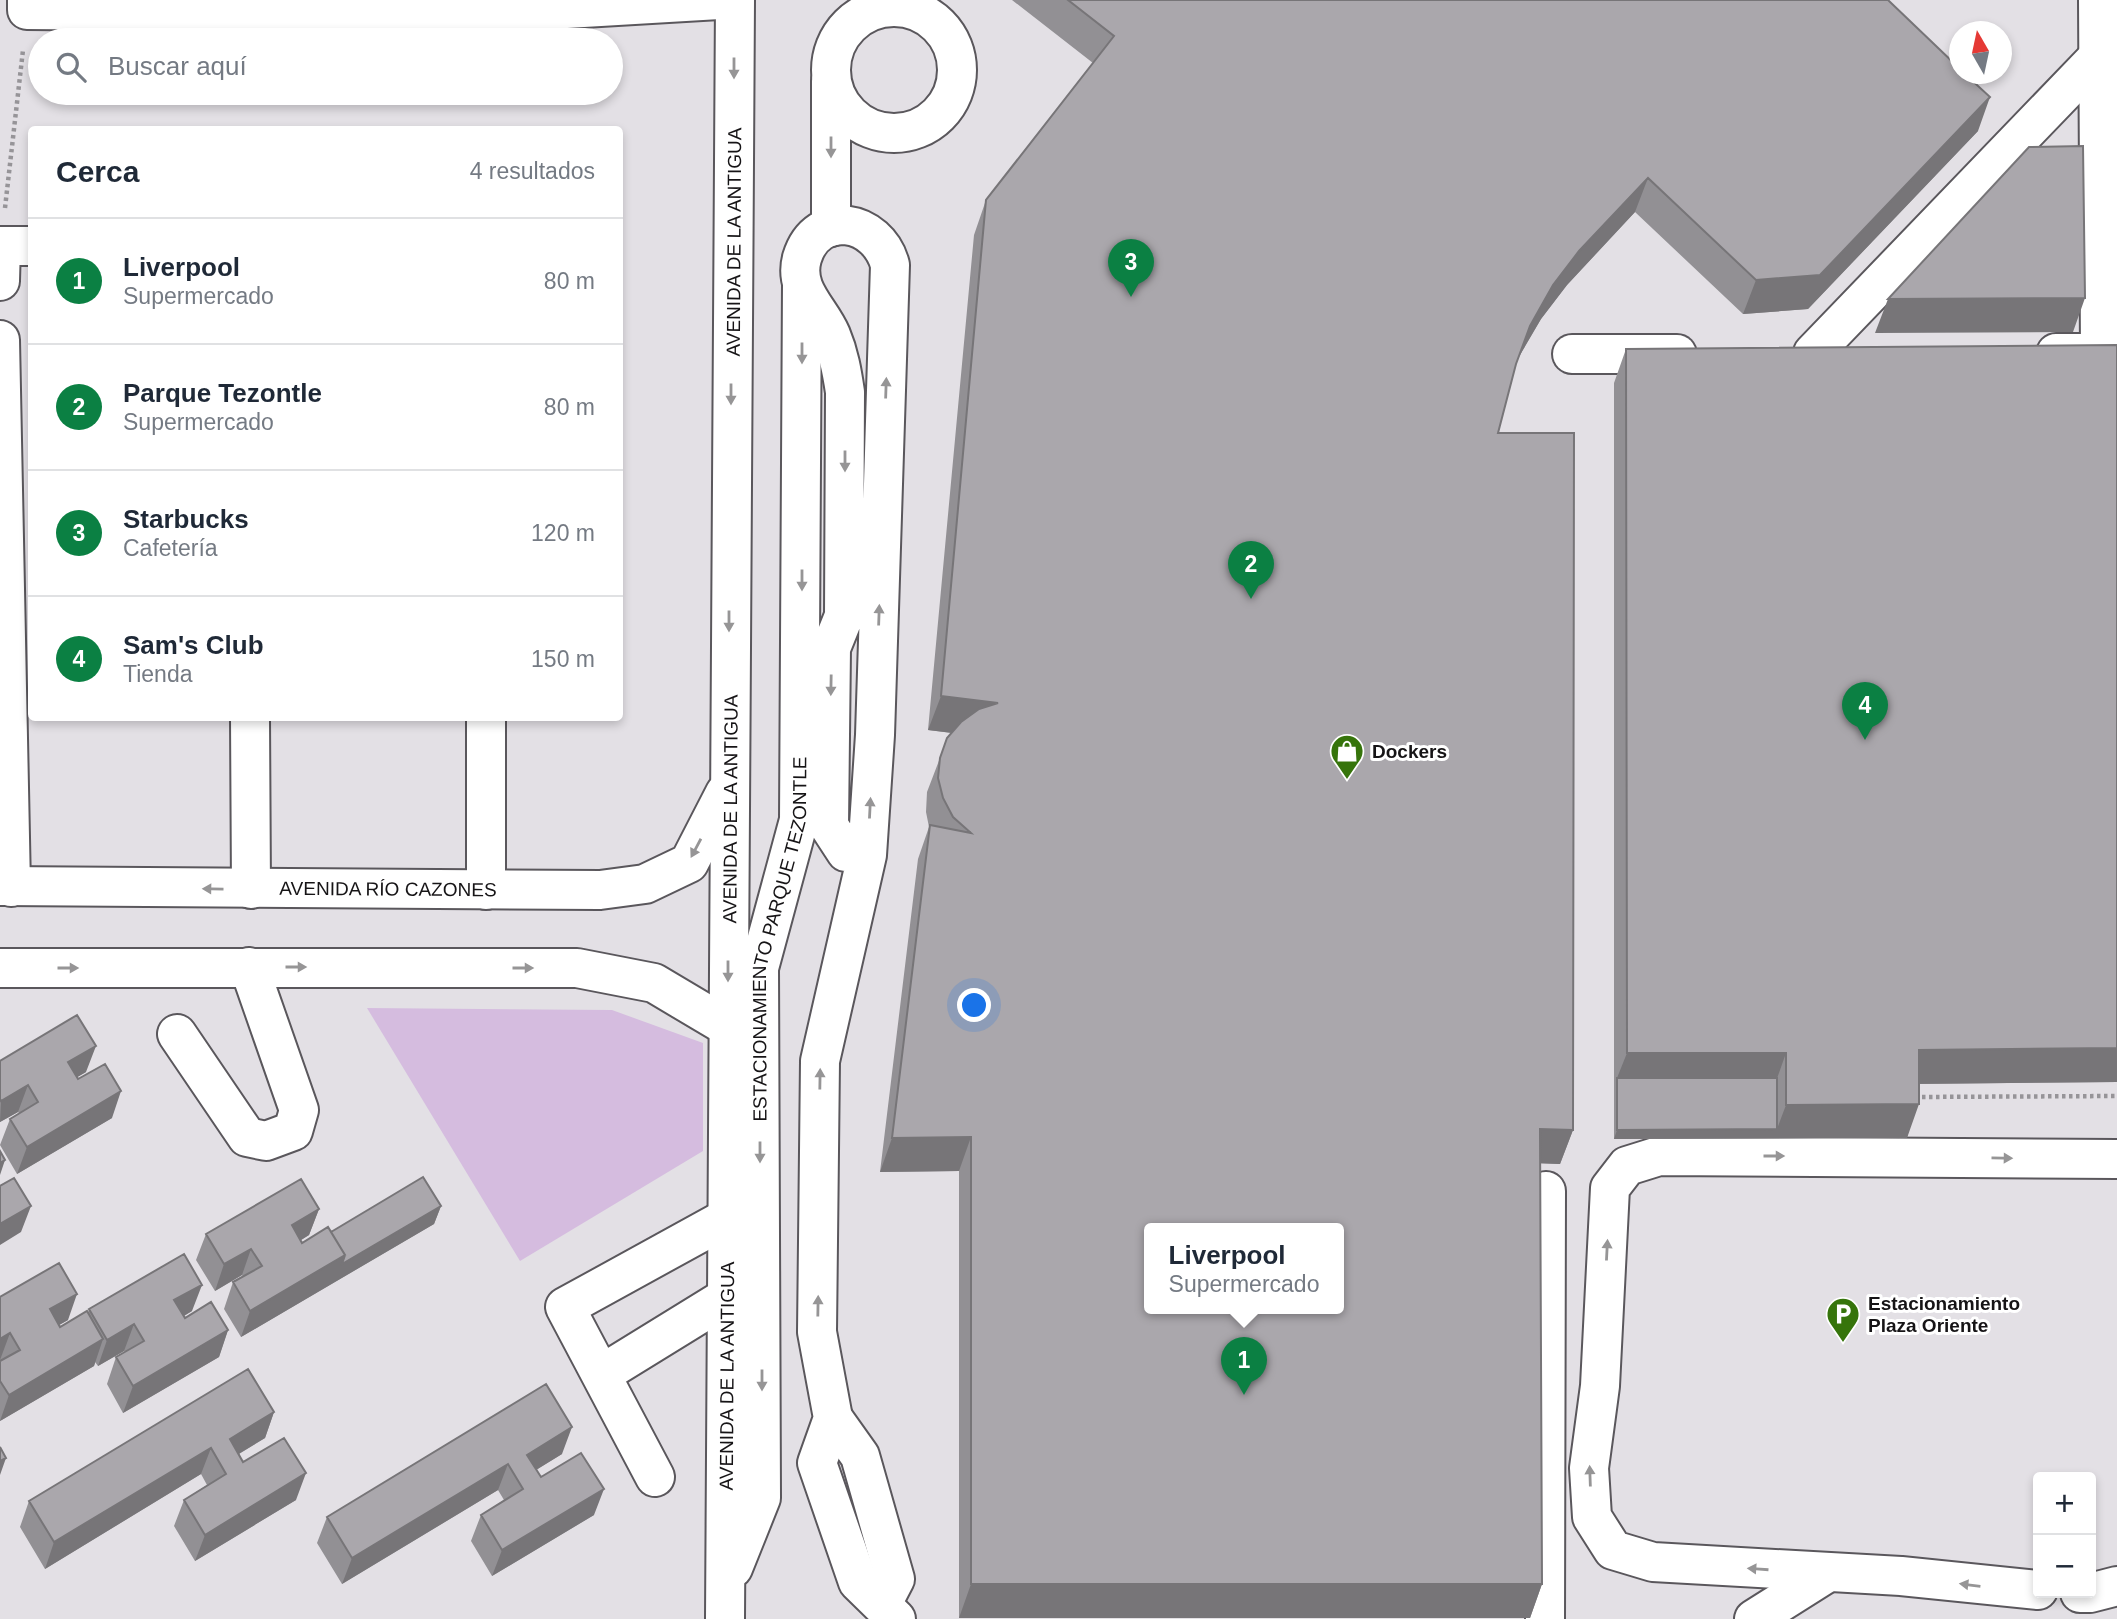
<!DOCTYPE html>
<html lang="es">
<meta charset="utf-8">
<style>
body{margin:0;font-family:Helvetica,sans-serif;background:#f2f2f3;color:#1f2937}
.controls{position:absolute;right:21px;bottom:21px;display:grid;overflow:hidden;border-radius:7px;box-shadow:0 4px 10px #0003}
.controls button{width:63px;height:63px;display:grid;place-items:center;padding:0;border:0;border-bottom:2px solid #e0e1e3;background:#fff;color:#1f2937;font:35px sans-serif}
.compass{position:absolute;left:1949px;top:21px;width:63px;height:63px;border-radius:50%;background:#fff;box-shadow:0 4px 10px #0003;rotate:351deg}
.you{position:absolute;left:975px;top:1006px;width:24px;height:24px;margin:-18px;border:5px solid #fff;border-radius:50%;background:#1a73e8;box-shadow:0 0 0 10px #1a73e833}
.badge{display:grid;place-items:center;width:46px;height:46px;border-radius:50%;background:#0b8043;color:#fff;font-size:23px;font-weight:700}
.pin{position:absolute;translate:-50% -58px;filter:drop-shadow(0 2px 4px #0008)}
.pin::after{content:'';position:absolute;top:37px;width:24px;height:21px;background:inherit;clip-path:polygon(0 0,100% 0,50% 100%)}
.popup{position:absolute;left:1144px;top:1223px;width:200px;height:91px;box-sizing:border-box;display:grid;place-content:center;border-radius:7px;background:#fff;filter:drop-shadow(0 2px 5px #0005);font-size:23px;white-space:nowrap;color:#747a83}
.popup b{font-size:26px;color:#1f2937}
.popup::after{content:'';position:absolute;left:50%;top:100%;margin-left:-14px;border:14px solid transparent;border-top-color:#fff}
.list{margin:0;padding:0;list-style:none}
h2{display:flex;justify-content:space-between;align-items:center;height:91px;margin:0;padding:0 28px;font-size:30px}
h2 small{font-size:23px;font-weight:400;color:#747a83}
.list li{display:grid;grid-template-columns:46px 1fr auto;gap:21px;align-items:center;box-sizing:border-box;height:126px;padding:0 28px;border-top:2px solid #e0e1e3}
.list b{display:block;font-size:26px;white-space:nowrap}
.list p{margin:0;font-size:23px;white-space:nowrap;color:#747a83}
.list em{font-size:23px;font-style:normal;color:#747a83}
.icon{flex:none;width:38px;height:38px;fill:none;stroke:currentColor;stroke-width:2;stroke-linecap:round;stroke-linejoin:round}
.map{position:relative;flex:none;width:2117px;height:1619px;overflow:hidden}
.search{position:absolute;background:#fff;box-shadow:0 4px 10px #0003;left:28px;top:28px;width:595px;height:77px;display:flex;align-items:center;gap:18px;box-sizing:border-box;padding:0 24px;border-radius:38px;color:#747a83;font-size:26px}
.panel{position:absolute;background:#fff;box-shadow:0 4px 10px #0003;left:28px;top:126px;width:595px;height:595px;border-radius:7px}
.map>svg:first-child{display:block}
.green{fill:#d5bcdf}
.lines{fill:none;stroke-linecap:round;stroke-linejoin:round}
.minor-casing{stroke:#5a575c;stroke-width:42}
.path{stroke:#969498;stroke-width:4.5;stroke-dasharray:3.5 3.5;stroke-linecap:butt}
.minor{stroke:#fff;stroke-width:38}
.wall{fill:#929094}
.shaded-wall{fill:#777578}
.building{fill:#aaa7ac;stroke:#777578;stroke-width:2;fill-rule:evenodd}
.oneway{fill:#969596}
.labels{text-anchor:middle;stroke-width:6;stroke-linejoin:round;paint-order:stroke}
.street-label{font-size:19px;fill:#161416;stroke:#fff}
.poi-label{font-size:19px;font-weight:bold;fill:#161416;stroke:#fff;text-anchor:start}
</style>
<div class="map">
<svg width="2117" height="1619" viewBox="0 0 2117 1619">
<rect width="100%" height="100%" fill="#e3e0e5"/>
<path class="green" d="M 367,1008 L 612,1010 L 703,1043 L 703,1151 L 520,1261 Z"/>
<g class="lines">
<defs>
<g id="minor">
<path d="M 27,0 L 27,10 L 481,14 L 719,0"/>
<circle cx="894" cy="70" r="63"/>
<path d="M 831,81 L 831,227"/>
<path d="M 0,281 L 1,246 L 32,246"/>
<path d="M 0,340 L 11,887"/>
<path d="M 1813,353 L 2099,56"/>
<path d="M 2056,353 L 2100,353 L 2098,0"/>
<path d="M 1572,354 L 1677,354"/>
<path d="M 250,718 L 251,889"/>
<path d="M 486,718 L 486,890"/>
<path d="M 867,855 L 846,852 L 829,826 L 831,648 L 844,616 L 845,392 C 842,372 839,354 831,335 C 820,309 793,290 802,258 C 817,208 878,219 890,265 L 875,735 L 867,855 L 820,1061 L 817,1332 L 833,1418 L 817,1463 L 858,1582 L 896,1619"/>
<path id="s1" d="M 0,886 L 600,890 L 645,884 L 689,863 L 725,793"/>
<path d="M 0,968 L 577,968 L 654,983 L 728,1027"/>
<path d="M 177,1034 L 247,1137 L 266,1141 L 293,1131 L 299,1110 L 249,967"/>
<path d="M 602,1374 L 727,1297"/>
<path d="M 833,1418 L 860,1456 L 895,1579 L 882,1604"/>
<path d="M 655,1477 L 565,1307 L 727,1218"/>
<path id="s2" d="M 733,1568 L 761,1498 L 759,968 L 799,820 L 802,285"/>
<path d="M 2038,1590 L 1901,1576 L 1653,1562 L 1613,1550 L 1592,1517 L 1589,1468 L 1600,1386 L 1610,1188 L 1627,1166 L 1659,1156 L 2117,1159"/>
<path d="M 2080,1593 L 2090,1593 L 2117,1586"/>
<path id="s3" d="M 725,1619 L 735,0"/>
<path d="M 1545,1619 L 1546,1191"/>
<path d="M 1754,1619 L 1827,1573"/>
</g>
</defs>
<use href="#minor" class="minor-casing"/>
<path class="path" d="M 5,208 L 23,50
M 1915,1097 L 2117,1096"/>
<use href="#minor" class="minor"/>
</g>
<path class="wall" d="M 1012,0 L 1888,0 L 1978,131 L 1808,309 L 1743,314 L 1635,212 L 1567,285 L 1541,319 L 1517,360 L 1515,366 L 1498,433 L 1573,1130 L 1560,1164 L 1540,1163 L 1542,1584 L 1530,1618 L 959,1618 L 959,1171 L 880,1172 L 918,859 L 929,827 L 926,812 L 927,792 L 940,758 L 952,733 L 928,730 L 974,235 L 986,200 L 1093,63 Z
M 1626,349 L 2117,1082 L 1919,1084 L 1907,1138 L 1614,1139 L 1614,383 Z
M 0,1061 L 86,1072 L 77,1077 L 112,1118 L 17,1174 L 0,1145 L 10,1119 L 19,1113 L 18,1112 L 0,1122 Z
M 441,1206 L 434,1224 L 241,1337 L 224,1309 L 233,1282 L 243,1277 L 242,1275 L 215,1291 L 196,1260 L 206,1234 L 319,1209 L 309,1235 L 301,1240 L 302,1243 L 331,1232 Z
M 0,1297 L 68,1320 L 59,1325 L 60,1327 L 88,1313 L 89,1309 L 192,1311 L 184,1316 L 185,1318 L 228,1330 L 219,1357 L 123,1413 L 107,1384 L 116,1357 L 125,1352 L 124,1351 L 98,1366 L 95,1362 L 94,1366 L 0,1421 Z
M 546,1384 L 562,1454 L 536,1470 L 541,1477 L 594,1515 L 492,1576 L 471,1541 L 481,1515 L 504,1500 L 498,1490 L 342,1584 L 317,1543 L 327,1517 Z
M 274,1412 L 265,1438 L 239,1454 L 243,1462 L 296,1500 L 195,1561 L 174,1526 L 184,1500 L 207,1485 L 201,1474 L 45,1569 L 20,1527 L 29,1501 Z"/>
<path class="shaded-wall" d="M 1990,97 L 1978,131 L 1808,309 L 1743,314 L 1756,280 Z
M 1648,178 L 1635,212 L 1567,285 L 1541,319 L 1517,360 L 1530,326 L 1553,285 L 1579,251 Z
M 2085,298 L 2073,332 L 1875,333 L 1888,299 Z
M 941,696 L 998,703 L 986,737 L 928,730 Z
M 96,1046 L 86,1072 L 59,1088 L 68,1062 Z
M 2117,1048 L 2117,1082 L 1906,1084 L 1919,1050 Z
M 1627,1053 L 1786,1053 L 1774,1087 L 1617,1078 Z
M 28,1085 L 18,1112 L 0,1122 L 1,1101 Z
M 121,1091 L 112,1118 L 17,1174 L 27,1147 Z
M 1919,1104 L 1907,1138 L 1614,1139 L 1617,1130 L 1777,1129 L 1786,1105 Z
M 1540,1129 L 1573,1130 L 1560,1164 L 1528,1163 Z
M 971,1137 L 959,1171 L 880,1172 L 892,1138 Z
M 5,1160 L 0,1175 L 0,1163 Z
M 31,1206 L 21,1232 L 0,1245 L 0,1224 Z
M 441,1206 L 434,1224 L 241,1337 L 250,1311 L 345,1255 Z
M 319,1209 L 309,1235 L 282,1252 L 292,1225 Z
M 251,1249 L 242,1275 L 215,1291 L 224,1264 Z
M 202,1285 L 192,1311 L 165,1327 L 174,1300 Z
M 77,1294 L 68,1320 L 40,1336 L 50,1309 Z
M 134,1324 L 124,1351 L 98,1366 L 107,1340 Z
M 228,1330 L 219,1357 L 123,1413 L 133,1386 Z
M 10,1333 L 0,1360 L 0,1339 Z
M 103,1339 L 94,1366 L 0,1421 L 9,1395 Z
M 274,1412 L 265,1438 L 220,1465 L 230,1439 Z
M 572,1427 L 562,1454 L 518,1481 L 527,1455 Z
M 211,1448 L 201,1474 L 45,1569 L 54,1542 Z
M 6,1458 L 0,1475 L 0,1461 Z
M 508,1464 L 498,1490 L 342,1584 L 352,1558 Z
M 306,1473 L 296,1500 L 195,1561 L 205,1535 Z
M 604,1489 L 594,1515 L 492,1576 L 502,1550 Z
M 971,1584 L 1542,1584 L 1530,1618 L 959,1618 Z"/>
<path class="building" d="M 1068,0 L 1888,0 L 1959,68 L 1959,74 L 1965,74 L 1990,97 L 1820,275 L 1756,280 L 1648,178 L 1579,251 L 1553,285 L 1530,326 L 1516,364 L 1498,433 L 1574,433 L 1573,1130 L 1540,1129 L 1542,1584 L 971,1584 L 971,1137 L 892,1138 L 930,825 L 971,833 L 953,817 L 943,798 L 938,778 L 940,758 L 947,738 L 961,722 L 979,709 L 998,703 L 941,696 L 986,200 L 1114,36 ZM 1150,1229 L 1339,1229 L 1339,1309 L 1150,1309 Z
M 2083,146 L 2085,298 L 1888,299 L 2029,147 Z
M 2117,345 L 2117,1048 L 1919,1050 L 1919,1104 L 1786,1105 L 1786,1053 L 1627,1053 L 1626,349 Z
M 77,1015 L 96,1046 L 68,1062 L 78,1079 L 105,1064 L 121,1091 L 27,1147 L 10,1119 L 38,1102 L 28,1085 L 1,1101 L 0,1099 L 0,1061 Z
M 1617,1078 L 1777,1078 L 1777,1129 L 1617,1130 Z
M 0,1151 L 5,1160 L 0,1163 Z
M 423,1177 L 441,1206 L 342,1264 L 345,1255 L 331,1232 Z
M 14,1178 L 31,1206 L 0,1224 L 0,1186 Z
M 301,1179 L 319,1209 L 292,1225 L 302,1243 L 328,1227 L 345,1255 L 250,1311 L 233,1282 L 262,1266 L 251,1249 L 224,1264 L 206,1234 Z
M 184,1254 L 202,1285 L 174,1300 L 185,1318 L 211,1302 L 228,1330 L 133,1386 L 116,1357 L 144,1341 L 134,1324 L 107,1340 L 89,1309 Z
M 59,1263 L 77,1294 L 50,1309 L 60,1327 L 87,1311 L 103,1339 L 9,1395 L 0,1381 L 0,1361 L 20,1350 L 10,1333 L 0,1339 L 0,1297 Z
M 248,1369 L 274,1412 L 230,1439 L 243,1462 L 284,1438 L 306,1473 L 205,1535 L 184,1500 L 226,1474 L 211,1448 L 54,1542 L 29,1501 Z
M 546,1384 L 572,1427 L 527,1455 L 541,1477 L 581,1453 L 604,1489 L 502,1550 L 481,1515 L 523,1489 L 508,1464 L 352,1558 L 327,1517 Z
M 0,1447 L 6,1458 L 0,1461 Z"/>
<defs><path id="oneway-solid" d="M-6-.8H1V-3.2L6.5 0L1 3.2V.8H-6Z" transform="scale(1.75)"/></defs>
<g class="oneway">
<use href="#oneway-solid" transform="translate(734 68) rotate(90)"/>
<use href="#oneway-solid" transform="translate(831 147) rotate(90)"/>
<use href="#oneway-solid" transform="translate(802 353) rotate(90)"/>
<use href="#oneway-solid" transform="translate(886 388) rotate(-88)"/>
<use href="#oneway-solid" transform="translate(731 394) rotate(90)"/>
<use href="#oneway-solid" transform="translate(845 461) rotate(90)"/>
<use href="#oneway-solid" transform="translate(802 580) rotate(90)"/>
<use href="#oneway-solid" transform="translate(879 615) rotate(-88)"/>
<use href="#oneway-solid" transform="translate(729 621) rotate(90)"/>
<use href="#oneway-solid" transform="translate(831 685) rotate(91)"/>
<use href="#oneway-solid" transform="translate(870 808) rotate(-87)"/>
<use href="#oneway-solid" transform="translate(696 848) rotate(118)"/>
<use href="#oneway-solid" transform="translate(213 889) rotate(-179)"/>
<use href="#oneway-solid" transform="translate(296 967)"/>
<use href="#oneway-solid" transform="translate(68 968)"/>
<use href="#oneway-solid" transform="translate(523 968)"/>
<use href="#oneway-solid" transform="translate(728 971) rotate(90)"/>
<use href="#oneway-solid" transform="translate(820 1079) rotate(-89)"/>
<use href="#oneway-solid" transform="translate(760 1152) rotate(90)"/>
<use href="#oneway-solid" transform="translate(1774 1156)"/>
<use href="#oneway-solid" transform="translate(2002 1158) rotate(1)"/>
<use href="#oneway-solid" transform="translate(1607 1250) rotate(-87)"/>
<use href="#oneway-solid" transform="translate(818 1306) rotate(-89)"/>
<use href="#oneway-solid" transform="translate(762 1380) rotate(90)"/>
<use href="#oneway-solid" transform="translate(1590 1476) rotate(-92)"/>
<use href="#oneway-solid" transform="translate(1758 1569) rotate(-176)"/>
<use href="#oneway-solid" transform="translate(1970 1585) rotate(-173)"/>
</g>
<defs>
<symbol id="shop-pin" viewBox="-11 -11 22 30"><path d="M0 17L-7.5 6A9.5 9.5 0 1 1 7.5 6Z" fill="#36740b" stroke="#fff"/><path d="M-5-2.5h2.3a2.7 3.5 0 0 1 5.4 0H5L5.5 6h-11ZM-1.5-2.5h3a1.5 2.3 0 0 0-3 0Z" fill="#fff"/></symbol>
<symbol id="parking-pin" viewBox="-11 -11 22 30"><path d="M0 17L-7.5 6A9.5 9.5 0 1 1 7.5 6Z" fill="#36740b" stroke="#fff"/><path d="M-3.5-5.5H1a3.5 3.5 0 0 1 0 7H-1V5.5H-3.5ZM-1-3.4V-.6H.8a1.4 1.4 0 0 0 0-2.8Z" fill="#fff"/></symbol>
</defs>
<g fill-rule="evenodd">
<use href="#shop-pin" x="1328" y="732" width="38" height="52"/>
<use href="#parking-pin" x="1824" y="1295" width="38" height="52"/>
</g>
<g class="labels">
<g class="street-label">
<text dy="7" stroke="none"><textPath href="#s3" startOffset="1377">AVENIDA DE LA ANTIGUA</textPath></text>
<text dy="7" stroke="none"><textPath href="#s3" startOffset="810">AVENIDA DE LA ANTIGUA</textPath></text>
<text dy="7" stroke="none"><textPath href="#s1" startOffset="388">AVENIDA RÍO CAZONES</textPath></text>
<text dy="7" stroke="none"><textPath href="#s2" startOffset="637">ESTACIONAMIENTO PARQUE TEZONTLE</textPath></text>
<text dy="7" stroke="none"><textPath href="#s3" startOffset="243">AVENIDA DE LA ANTIGUA</textPath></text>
</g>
<g class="poi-label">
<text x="1372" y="758">Dockers</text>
<text x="1868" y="1310">Estacionamiento<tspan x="1868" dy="22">Plaza Oriente</tspan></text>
</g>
</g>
</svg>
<div class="controls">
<button>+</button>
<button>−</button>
</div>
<svg class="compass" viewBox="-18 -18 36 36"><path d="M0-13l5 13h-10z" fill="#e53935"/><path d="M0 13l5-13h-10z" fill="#747a83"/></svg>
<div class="you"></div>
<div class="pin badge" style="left:1244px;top:1395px">1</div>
<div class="popup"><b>Liverpool</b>Supermercado</div>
<div class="pin badge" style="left:1251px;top:599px">2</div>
<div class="pin badge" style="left:1131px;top:297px">3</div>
<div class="pin badge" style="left:1865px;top:740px">4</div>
<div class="search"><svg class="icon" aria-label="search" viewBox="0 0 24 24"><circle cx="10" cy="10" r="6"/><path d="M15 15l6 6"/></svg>Buscar aquí</div>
<section class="panel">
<h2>Cerca<small>4 resultados</small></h2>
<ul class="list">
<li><span class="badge">1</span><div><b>Liverpool</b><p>Supermercado</p></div><em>80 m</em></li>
<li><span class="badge">2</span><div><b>Parque Tezontle</b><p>Supermercado</p></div><em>80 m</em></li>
<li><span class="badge">3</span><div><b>Starbucks</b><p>Cafetería</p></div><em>120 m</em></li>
<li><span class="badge">4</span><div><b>Sam's Club</b><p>Tienda</p></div><em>150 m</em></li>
</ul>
</section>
</div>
